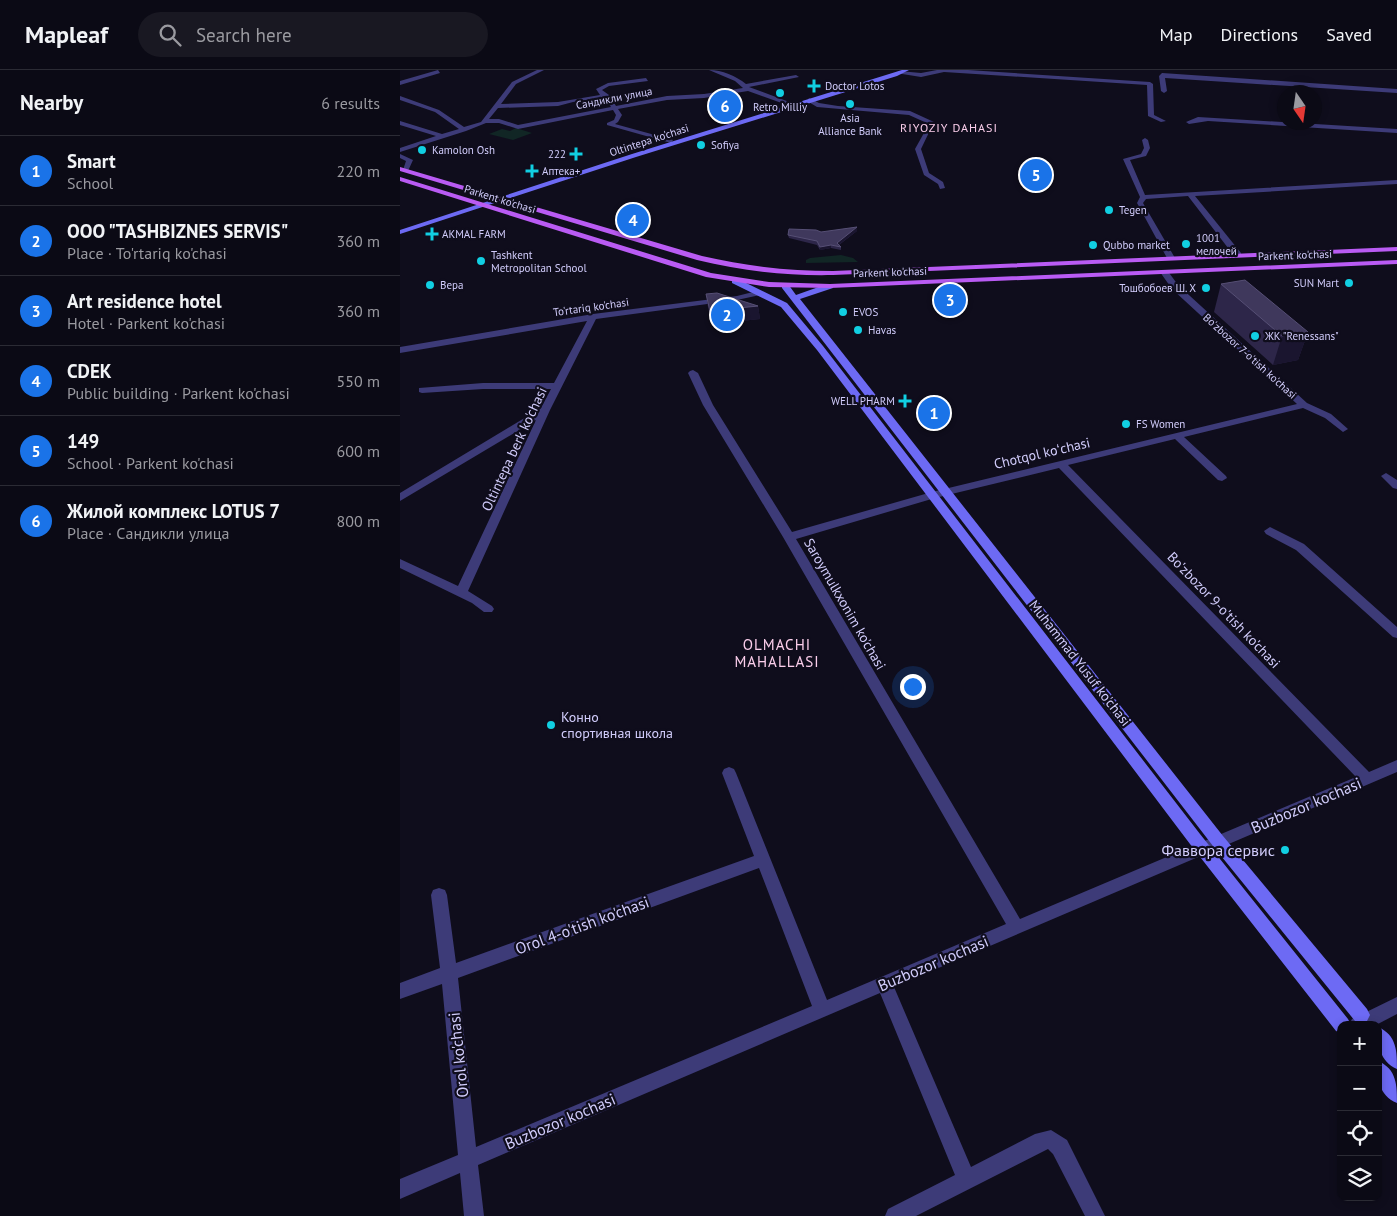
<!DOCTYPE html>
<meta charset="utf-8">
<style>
body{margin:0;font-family:"PT Sans",sans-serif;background:#191822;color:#f1f3f6}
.controls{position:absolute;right:15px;bottom:15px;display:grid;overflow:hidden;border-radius:10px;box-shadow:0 2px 8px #0003}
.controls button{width:45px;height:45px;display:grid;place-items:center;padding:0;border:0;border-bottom:1px solid #2b2b34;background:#0b0a15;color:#f1f3f6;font:25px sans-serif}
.compass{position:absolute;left:877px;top:15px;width:45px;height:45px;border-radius:50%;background:#0b0a15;box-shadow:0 2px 8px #0003;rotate:167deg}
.you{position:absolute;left:512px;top:616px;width:18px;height:18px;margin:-12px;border:4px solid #fff;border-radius:50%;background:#1a73e8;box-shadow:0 0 0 8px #1a73e833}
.badge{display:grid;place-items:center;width:32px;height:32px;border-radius:50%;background:#1a73e8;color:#fff;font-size:16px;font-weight:700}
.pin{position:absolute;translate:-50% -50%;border:2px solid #fff;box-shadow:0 1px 5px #0006}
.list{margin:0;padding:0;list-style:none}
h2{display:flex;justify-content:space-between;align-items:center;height:65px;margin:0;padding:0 20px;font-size:21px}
h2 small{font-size:16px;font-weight:400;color:#9a9aa0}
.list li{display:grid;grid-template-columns:32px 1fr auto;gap:15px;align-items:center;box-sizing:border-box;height:70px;padding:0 20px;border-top:1px solid #2b2b34}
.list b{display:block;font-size:19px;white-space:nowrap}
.list p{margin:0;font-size:16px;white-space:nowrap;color:#9a9aa0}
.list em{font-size:16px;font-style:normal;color:#9a9aa0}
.icon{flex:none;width:28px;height:28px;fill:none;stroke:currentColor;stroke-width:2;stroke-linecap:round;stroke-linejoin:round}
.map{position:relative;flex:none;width:997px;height:1146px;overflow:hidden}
header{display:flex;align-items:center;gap:30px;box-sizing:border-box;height:70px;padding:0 25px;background:#0b0a15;border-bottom:1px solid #2b2b34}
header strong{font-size:24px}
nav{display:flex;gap:28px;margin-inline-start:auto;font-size:18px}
.search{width:350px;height:45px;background:#191822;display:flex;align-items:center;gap:12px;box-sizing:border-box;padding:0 18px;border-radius:28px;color:#9a9aa0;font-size:19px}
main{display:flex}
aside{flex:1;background:#0b0a15}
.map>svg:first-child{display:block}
.green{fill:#112625}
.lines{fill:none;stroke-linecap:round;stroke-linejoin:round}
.street{fill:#3d3b78;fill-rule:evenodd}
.secondary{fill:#6d6af4;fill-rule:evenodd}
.primary{fill:#b95bf3;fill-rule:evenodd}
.wall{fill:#2d2649}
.shaded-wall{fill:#1a152f}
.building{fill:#3f385c;stroke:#564f75}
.poi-dot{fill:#11cfe2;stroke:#0f0d1c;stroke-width:2}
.labels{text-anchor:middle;stroke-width:4.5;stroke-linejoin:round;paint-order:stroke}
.far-poi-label{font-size:11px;fill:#d1ccfb;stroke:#0f0d1c;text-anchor:start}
.far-street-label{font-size:11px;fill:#d1ccfb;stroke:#0f0d1c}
.far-neighbourhood-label{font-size:12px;letter-spacing:1px;fill:#fbceeb;stroke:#0f0d1c}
.street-label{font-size:14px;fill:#d1ccfb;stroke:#0f0d1c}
.poi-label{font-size:14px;fill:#d1ccfb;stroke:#0f0d1c;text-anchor:start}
.neighbourhood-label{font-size:15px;letter-spacing:1px;fill:#fbceeb;stroke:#0f0d1c}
.near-street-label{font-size:16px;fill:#d1ccfb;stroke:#0f0d1c}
.near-poi-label{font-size:16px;fill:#d1ccfb;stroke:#0f0d1c;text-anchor:end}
</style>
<header>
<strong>Mapleaf</strong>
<div class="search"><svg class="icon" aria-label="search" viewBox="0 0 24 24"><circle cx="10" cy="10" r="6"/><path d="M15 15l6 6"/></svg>Search here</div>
<nav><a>Map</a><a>Directions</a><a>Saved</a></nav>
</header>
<main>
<aside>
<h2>Nearby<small>6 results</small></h2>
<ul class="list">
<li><span class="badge">1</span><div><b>Smart</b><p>School</p></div><em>220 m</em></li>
<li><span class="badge">2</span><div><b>ООО &quot;TASHBIZNES SERVIS&quot;</b><p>Place · To'rtariq ko'chasi</p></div><em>360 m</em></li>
<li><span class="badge">3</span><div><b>Art residence hotel</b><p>Hotel · Parkent ko'chasi</p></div><em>360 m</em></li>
<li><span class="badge">4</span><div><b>CDEK</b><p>Public building · Parkent ko'chasi</p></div><em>550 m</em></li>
<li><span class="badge">5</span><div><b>149</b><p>School · Parkent ko'chasi</p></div><em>600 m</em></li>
<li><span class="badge">6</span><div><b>Жилой комплекс LOTUS 7</b><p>Place · Сандикли улица</p></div><em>800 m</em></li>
</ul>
</aside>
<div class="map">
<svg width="997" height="1146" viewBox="0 0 997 1146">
<rect width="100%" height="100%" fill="#0f0d1c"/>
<path class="green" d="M 116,58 L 132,63 L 113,70 L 89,64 L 102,59 L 110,61 Z
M 441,185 L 453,188 L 458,192 L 406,193 L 406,190 L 410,188 Z"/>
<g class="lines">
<path class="street" d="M 38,0 L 40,3 L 0,15 L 0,11 Z
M 137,0 L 144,0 L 116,14 L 101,34 L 158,32 L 200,25 L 196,19 L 208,13 L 246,8 L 248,11 L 209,16 L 202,20 L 209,25 L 216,36 L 267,26 L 304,24 L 343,18 L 335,11 L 309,0 C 322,0 336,6 346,14 L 396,5 L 399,7 L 349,17 L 392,33 L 390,36 L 348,21 L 304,28 L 267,30 L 218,39 L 222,45 L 218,52 L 215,54 L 273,70 L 271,73 L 207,55 L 207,53 L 214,50 L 216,45 L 213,40 L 118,59 L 99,53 L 86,53 L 66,61 L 0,82 L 0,78 L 36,66 L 0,55 L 0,51 L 42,64 L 59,59 L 35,42 L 0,30 L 0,26 L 39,40 L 64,57 L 81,52 L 112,12 ZM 205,28 L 211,37 L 118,55 L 99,49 L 89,49 L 98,38 L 158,36 L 173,32 Z
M 537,0 L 568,0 L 750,12 L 753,14 L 754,45 L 766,51 L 761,52 L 748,46 L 747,15 L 544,2 L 521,7 L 496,3 L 499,1 L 521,3 Z
M 762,3 L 997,19 L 997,23 L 765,8 L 767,21 L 764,23 L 761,21 L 759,6 Z
M 409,28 L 419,33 L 438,36 L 510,41 L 534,52 L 521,79 L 529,103 L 543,112 L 545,118 L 540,119 L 538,114 L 524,105 L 515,79 L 529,54 L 509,45 L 417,37 L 407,31 Z
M 798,47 L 997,59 L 997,63 L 808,51 L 789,54 L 786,52 Z
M 745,68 L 748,70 L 750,78 L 746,86 L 730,90 L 745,125 L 997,110 L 997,114 L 795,126 L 841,183 L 841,187 L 835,187 L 788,126 L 746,129 L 743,133 L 775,188 L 771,190 L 767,188 L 737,133 L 740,127 L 723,89 L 741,84 L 744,78 L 742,70 Z
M 0,84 L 13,90 L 8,101 L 3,100 L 6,91 L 0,88 Z
M 761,200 L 767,200 L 778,215 L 907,333 L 931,344 L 948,359 L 943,362 L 925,348 L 903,338 L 784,367 L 826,406 L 827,408 L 822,411 L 818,410 L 775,369 L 668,395 L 969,702 L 997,690 L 997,702 L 494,917 L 571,1097 L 635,1064 L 651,1060 L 667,1070 L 705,1146 L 685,1146 L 653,1084 L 648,1079 L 516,1146 L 485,1146 L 488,1139 L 555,1105 L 480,923 L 78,1095 L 84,1146 L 64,1146 L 60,1103 L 0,1129 L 0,1109 L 58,1085 L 42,914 L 0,929 L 0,913 L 40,898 L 31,825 L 33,820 L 39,818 L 45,820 L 47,825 L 56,893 L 354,786 L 322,703 L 324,699 L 329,697 L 334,699 L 336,703 L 427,930 L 606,854 L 383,467 L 303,335 L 288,303 L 290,301 L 293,300 L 298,303 L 313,335 L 392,462 L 532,422 L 897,334 L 772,219 L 760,202 ZM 659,398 L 956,707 L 620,849 L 396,469 L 535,428 ZM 359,798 L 412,936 L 76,1077 L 58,908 Z
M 357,221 L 361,223 L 360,225 L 337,230 L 196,249 L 150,340 L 68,521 L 92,536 L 94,539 L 92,542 L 84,542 L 72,533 L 0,498 L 0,489 L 58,516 L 136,350 L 0,431 L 0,423 L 141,338 L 151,319 L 83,319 L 22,323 L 19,322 L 19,318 L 83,313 L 154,313 L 187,251 L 0,283 L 0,277 L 193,244 L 337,226 Z
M 986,403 L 997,410 L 997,419 L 993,418 L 981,406 Z
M 870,457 L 904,474 L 997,557 L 997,568 L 993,567 L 896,480 L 866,464 L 864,461 Z
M 997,927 L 997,944 L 976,955 L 949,955 L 952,949 Z"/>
<path class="secondary" d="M 502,0 L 509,0 L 497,6 L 236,87 L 0,164 L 0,160 L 232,84 Z
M 332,209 L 338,209 L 387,233 L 423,276 L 800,764 L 948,949 L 951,955 L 941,955 L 941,963 L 936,961 L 790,774 L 417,280 L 381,237 L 332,213 Z
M 382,214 L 388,214 L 396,225 L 427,214 L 433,214 L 433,218 L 400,229 L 823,766 L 967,939 L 970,945 L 967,951 L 961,954 L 955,951 L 813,776 L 382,218 Z
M 978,957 C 997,965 997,982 997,999 C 979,991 978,975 978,957 Z
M 978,991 C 997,999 997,1016 997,1033 C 978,1025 978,1009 978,991 Z"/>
<path class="primary" d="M 0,97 L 302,186 C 345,196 389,201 433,201 L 997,177 L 997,181 L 433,205 C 387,206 342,201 297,190 L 0,101 Z
M 0,107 L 311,203 L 369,212 L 430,214 L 997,190 L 997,194 L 430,218 L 369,217 L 306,207 L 0,111 Z"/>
</g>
<path class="wall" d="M 457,161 L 439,175 L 441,177 L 441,180 L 431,178 L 420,180 L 417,175 L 389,168 L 388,165 Z
M 821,214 L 908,262 L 898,290 L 873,295 L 814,242 Z
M 306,224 L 358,236 L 360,249 L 312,254 L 308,237 Z"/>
<path class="shaded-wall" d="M 457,157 L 457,161 L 437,176 L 437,173 Z
M 431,175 L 431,178 L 420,180 L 420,177 Z
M 358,236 L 360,249 L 312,254 L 310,241 Z
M 908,262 L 898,290 L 873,295 L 882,266 Z"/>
<path class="building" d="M 457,157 L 437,173 L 441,177 L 431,175 L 420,177 L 417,171 L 388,165 L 389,159 L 416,160 L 421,162 Z
M 845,210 L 908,262 L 882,266 L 821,214 Z
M 317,223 L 358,236 L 310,241 L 306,224 Z"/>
<g class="poi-dot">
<path d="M411.5 8.5h5v5h5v5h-5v5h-5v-5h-5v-5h5z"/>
<circle cx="380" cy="23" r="5"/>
<circle cx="450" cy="34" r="5"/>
<circle cx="301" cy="75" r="5"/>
<circle cx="22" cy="80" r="5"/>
<path d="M173.5 76.5h5v5h5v5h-5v5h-5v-5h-5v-5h5z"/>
<path d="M129.5 93.5h5v5h5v5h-5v5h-5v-5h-5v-5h5z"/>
<circle cx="709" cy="140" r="5"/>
<path d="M29.5 156.5h5v5h5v5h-5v5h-5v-5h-5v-5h5z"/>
<circle cx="786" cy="174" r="5"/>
<circle cx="693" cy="175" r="5"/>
<circle cx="81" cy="191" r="5"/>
<circle cx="949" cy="213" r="5"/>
<circle cx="30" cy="215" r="5"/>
<circle cx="806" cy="218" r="5"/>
<circle cx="443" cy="242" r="5"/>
<circle cx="458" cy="260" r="5"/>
<circle cx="855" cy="266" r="5"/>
<path d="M502.5 323.5h5v5h5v5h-5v5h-5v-5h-5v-5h5z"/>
<circle cx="726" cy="354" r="5"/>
<circle cx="151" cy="655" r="5"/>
<circle cx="885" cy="780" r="5"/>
</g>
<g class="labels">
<g class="far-poi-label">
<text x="425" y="20">Doctor Lotos</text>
<text x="380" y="41" text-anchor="middle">Retro Milliy</text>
<text x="450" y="52" text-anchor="middle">Asia<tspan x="450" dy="13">Alliance Bank</tspan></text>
<text x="311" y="79">Sofiya</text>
<text x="32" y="84">Kamolon Osh</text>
<text x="166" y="88" text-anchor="end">222</text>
<text x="142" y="105">Аптека+</text>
<text x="719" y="144">Tegen</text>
<text x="42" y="168">AKMAL FARM</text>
<text x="796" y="172">1001<tspan x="796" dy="13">мелочей</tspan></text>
<text x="703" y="179">Qubbo market</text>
<text x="91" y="189">Tashkent<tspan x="91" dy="13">Metropolitan School</tspan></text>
<text x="939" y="217" text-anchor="end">SUN Mart</text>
<text x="40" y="219">Вера</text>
<text x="796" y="222" text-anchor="end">Тошбобоев Ш. Х</text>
<text x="453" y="246">EVOS</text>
<text x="468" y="264">Havas</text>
<text x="865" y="270">ЖК "Renessans"</text>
<text x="495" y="335" text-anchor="end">WELL PHARM</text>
<text x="736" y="358">FS Women</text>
</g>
<g class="far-street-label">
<text transform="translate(214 28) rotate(-11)" y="4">Сандикли улица</text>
<text transform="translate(249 70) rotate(-18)" y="4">Oltintepa ko'chasi</text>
<text transform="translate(100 129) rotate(17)" y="4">Parkent ko'chasi</text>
<text transform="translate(895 185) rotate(-2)" y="4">Parkent ko'chasi</text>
<text transform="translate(490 202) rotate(-2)" y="4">Parkent ko'chasi</text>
<text transform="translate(191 237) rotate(-8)" y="4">To'rtariq ko'chasi</text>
<text transform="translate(850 286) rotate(42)" y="4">Bo'zbozor 7-o'tish ko'chasi</text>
</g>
<g class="far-neighbourhood-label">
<text x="549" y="62">RIYOZIY DAHASI</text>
</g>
<g class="street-label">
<text transform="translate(114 379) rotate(-65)" y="5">Oltintepa berk ko'chasi</text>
<text transform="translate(642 383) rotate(-13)" y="5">Chotqol koʻchasi</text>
<text transform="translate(445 534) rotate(60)" y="5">Saroymulkxonim ko'chasi</text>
<text transform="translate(824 540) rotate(46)" y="5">Bo'zbozor 9-o'tish ko'chasi</text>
<text transform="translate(680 593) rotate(52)" y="5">Muhammad Yusuf ko'chasi</text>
</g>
<g class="poi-label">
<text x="161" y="652">Конно<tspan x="161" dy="16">спортивная школа</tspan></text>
</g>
<g class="neighbourhood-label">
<text x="377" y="580">OLMACHI<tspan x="377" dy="17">MAHALLASI</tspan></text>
</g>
<g class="near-street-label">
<text transform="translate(906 735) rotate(-23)" y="6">Buzbozor kochasi</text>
<text transform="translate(182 855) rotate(-20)" y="6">Orol 4-o'tish ko'chasi</text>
<text transform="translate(533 893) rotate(-23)" y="6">Buzbozor kochasi</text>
<text transform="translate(58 985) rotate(-96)" y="6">Orol ko'chasi</text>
<text transform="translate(160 1051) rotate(-23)" y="6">Buzbozor kochasi</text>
</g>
<g class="near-poi-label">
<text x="875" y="786">Фаввора сервис</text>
</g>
</g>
</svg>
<div class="controls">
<button>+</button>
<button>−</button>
<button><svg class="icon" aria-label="locate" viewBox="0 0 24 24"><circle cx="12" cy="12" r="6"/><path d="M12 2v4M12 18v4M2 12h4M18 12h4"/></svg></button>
<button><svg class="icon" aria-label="layers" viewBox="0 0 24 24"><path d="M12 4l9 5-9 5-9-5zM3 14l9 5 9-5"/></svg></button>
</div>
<svg class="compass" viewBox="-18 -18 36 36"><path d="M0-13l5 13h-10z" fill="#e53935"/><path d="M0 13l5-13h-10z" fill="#9a9aa0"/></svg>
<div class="you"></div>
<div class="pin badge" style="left:534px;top:343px">1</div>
<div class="pin badge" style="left:327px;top:245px">2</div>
<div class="pin badge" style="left:550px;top:230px">3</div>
<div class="pin badge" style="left:233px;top:150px">4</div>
<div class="pin badge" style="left:636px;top:105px">5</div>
<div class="pin badge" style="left:325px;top:36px">6</div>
</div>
</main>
